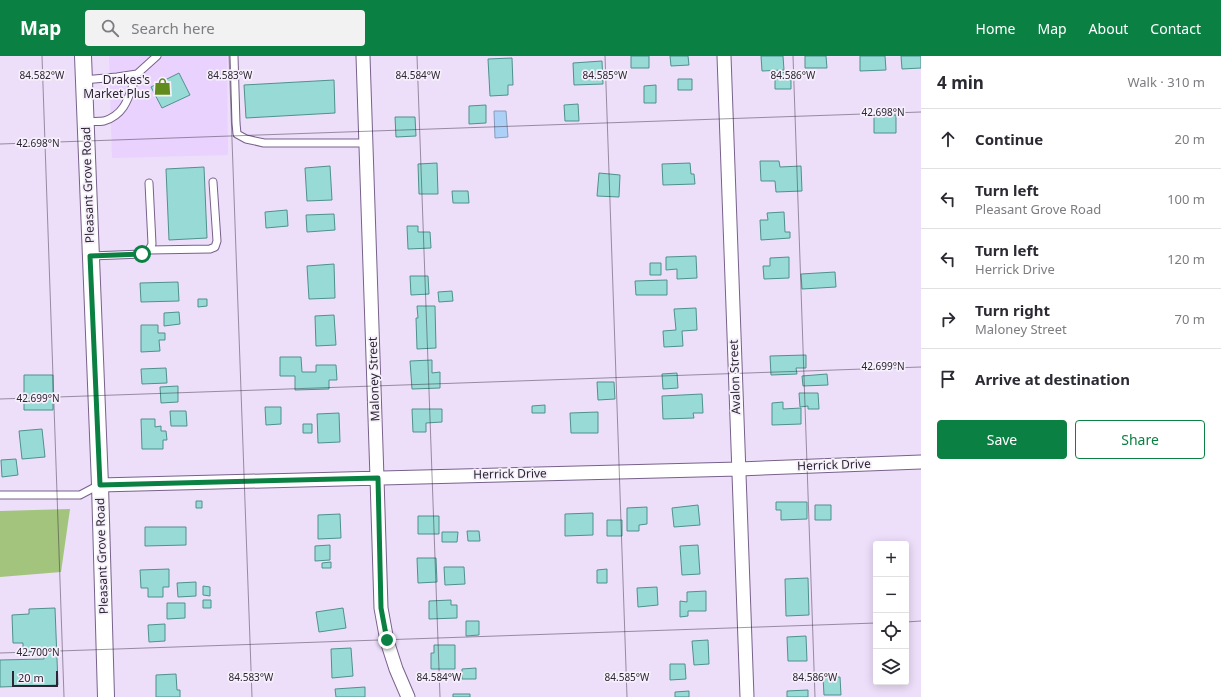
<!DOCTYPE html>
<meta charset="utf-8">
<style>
body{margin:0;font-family:"Noto Sans",sans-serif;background:#f2f2f3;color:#2b2b33}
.controls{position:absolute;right:12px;bottom:12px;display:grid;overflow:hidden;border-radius:4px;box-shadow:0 2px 10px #0003}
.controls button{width:36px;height:36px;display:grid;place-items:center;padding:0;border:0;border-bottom:1px solid #e1e1e2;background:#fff;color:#2b2b33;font:20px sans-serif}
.scale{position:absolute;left:12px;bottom:10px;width:46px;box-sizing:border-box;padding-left:4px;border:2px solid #2e2435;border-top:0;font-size:11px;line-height:14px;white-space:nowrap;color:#2e2435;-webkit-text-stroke:3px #f5f0fa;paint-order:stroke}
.stop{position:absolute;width:12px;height:12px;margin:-9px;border:3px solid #0b8043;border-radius:50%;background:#fff}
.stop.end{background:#0b8043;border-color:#fff;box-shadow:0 1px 4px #0008}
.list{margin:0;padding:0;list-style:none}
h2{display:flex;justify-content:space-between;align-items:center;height:52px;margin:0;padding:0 16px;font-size:17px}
h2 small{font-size:13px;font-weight:400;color:#7c7c81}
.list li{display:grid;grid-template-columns:26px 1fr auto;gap:12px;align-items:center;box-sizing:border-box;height:60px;padding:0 16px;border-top:1px solid #e1e1e2}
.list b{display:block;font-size:15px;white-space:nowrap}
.list p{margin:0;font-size:13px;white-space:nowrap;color:#7c7c81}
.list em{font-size:13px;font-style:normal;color:#7c7c81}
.actions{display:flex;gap:8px;padding:12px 16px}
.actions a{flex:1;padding:9px 0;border:1px solid #0b8043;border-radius:4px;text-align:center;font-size:14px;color:#0b8043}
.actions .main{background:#0b8043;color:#fff}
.icon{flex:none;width:22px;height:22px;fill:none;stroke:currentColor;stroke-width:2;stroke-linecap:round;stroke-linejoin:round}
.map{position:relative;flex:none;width:921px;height:641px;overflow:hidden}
header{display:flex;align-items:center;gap:24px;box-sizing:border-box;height:56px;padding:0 20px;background:#0b8043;color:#fff}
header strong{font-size:19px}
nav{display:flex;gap:22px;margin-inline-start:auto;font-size:14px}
.search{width:280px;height:36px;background:#f2f2f3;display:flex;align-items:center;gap:10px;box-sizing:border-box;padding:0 14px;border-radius:4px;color:#7c7c81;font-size:15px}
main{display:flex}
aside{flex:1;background:#fff}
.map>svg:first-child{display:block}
.built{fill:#e9d2fd}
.green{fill:#a2c47d}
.water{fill:#acd0f6;stroke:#869cbc}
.building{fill:#98dbd6;stroke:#4f918c}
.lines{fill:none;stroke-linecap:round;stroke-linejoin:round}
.service-casing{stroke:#78618a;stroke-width:9}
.minor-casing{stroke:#78618a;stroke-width:15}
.tertiary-casing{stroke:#78618a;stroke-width:18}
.service{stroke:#fff;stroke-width:7}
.minor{stroke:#fff;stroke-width:13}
.tertiary{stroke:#fff;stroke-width:16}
.route{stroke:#0b8043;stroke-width:5}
.ticks{fill:none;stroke:#2e2435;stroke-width:1;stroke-opacity:0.45}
.labels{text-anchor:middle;stroke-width:3.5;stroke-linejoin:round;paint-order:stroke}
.poi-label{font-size:12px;fill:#2e2435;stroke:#f5f0fa;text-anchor:end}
.street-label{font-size:12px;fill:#2e2435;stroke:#f5f0fa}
.ticks-label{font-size:10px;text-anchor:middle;fill:#2e2435;stroke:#f5f0fa;stroke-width:3.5;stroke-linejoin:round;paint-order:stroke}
</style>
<header>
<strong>Map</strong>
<div class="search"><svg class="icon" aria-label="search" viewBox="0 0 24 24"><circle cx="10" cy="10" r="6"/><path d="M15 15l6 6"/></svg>Search here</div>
<nav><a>Home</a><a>Map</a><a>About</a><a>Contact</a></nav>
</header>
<main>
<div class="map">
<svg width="921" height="641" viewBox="0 0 921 641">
<rect width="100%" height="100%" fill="#eddefa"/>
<path class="built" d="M 109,0 L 227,0 L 228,99 L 112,102 Z"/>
<path class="green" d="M 70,453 L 61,516 L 0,521 L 0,455 Z"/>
<path class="water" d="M 494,55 L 506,55 L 508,81 L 495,82 Z"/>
<path class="building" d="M 631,0 L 649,0 L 649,12 L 631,12 Z
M 670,0 L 688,0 L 689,9 L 671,10 Z
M 761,0 L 783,0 L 784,14 L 762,15 Z
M 805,0 L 826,0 L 827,12 L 805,12 Z
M 860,0 L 885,0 L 886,14 L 860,15 Z
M 901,0 L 921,0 L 921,12 L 902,13 Z
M 512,2 L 513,29 L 508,29 L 508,39 L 490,40 L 488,3 Z
M 602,5 L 603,28 L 574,29 L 573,7 Z
M 791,16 L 791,33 L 775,33 L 775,17 Z
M 179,17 L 190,39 L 162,52 L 151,31 Z
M 678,23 L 692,23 L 692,34 L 678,34 Z
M 334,24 L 335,57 L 246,62 L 244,29 Z
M 656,29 L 656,47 L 644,47 L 644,30 Z
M 578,48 L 579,65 L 565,65 L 564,49 Z
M 486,49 L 486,67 L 469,68 L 469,50 Z
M 874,59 L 896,59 L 896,77 L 874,77 Z
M 395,61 L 415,61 L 416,80 L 396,81 Z
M 760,105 L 779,105 L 780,111 L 801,110 L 802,135 L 776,136 L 775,125 L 761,125 Z
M 437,107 L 438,138 L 419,138 L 418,108 Z
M 690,107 L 691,118 L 694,118 L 695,128 L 663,129 L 662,108 Z
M 330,110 L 332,144 L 307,145 L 305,112 Z
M 204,111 L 207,182 L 169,184 L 166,113 Z
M 599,117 L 620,119 L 619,141 L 597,140 Z
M 452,135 L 468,135 L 469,147 L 453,147 Z
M 287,154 L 288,170 L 266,172 L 265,156 Z
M 784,156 L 785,176 L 790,176 L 790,182 L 761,184 L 760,164 L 768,164 L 767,157 Z
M 334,158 L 335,174 L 307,176 L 306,159 Z
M 407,170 L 418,170 L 418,176 L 430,176 L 431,192 L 408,193 Z
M 696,200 L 697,222 L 677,223 L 677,213 L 666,214 L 666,201 Z
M 789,201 L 789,222 L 764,223 L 763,210 L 770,210 L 770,202 Z
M 650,207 L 661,207 L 661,219 L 650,219 Z
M 334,208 L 335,242 L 309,243 L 307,210 Z
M 835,216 L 836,231 L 802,233 L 801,218 Z
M 410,220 L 428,220 L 429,238 L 411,239 Z
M 667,224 L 667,239 L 636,239 L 635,225 Z
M 178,226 L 179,245 L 141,246 L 140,227 Z
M 452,235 L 453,245 L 439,246 L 438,236 Z
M 198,243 L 207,243 L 207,250 L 198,251 Z
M 417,250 L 435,250 L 436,292 L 417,293 L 416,262 L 418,262 Z
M 696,252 L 697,274 L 682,275 L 683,290 L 664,291 L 663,275 L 676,274 L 674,253 Z
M 179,256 L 180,268 L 164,270 L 164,257 Z
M 334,259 L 336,289 L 316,290 L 315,260 Z
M 141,269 L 158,269 L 158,277 L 165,277 L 165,284 L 159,284 L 160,295 L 141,296 Z
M 806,299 L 806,312 L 796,312 L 797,318 L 771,319 L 770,300 Z
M 280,301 L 301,301 L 302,316 L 316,316 L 316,309 L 336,309 L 337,324 L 329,324 L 329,333 L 295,334 L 295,320 L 280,320 Z
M 432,304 L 432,317 L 440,316 L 440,332 L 412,333 L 410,305 Z
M 166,312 L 167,327 L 142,328 L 141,313 Z
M 677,317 L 678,332 L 663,333 L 662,318 Z
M 827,318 L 828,329 L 803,330 L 802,320 Z
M 24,319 L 53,319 L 53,354 L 24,354 Z
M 597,326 L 614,326 L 615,343 L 598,344 Z
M 178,330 L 178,346 L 161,347 L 160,331 Z
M 799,337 L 818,337 L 819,353 L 808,353 L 808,350 L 800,351 Z
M 702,338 L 703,357 L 693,357 L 694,362 L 663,363 L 662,340 Z
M 783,346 L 783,353 L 801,352 L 801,368 L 772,369 L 772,347 Z
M 545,349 L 545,357 L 532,357 L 532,350 Z
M 265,351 L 281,351 L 281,368 L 266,369 Z
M 412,353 L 442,353 L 442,366 L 426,367 L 426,376 L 413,376 Z
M 170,355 L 186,355 L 187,370 L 171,370 Z
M 598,356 L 598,377 L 571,377 L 570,357 Z
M 339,357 L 340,386 L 318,387 L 317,358 Z
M 141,363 L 155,363 L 155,371 L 161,370 L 161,375 L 166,375 L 167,384 L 163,384 L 163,393 L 142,393 Z
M 303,368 L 312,368 L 312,377 L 303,377 Z
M 42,373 L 45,401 L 22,403 L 19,375 Z
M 16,403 L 18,419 L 2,421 L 1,404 Z
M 196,445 L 202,445 L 202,452 L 196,452 Z
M 776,446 L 807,446 L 807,463 L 781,464 L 781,454 L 776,454 Z
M 698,449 L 700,469 L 674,471 L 672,452 Z
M 815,449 L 831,449 L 831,464 L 815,464 Z
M 647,451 L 647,468 L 639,469 L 639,475 L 627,475 L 627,452 Z
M 593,457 L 593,479 L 565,480 L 565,458 Z
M 340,458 L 341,482 L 318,483 L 318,459 Z
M 418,460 L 439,460 L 439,478 L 418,478 Z
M 607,464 L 622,464 L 622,480 L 607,480 Z
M 145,471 L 186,471 L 186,489 L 145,490 Z
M 467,475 L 479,475 L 480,485 L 468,485 Z
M 442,476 L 458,476 L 457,486 L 442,486 Z
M 330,489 L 330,504 L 315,505 L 315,490 Z
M 698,489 L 700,518 L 682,519 L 680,490 Z
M 417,502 L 436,502 L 437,526 L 418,527 Z
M 331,506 L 331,512 L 322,512 L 322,507 Z
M 444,511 L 464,511 L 465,528 L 445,529 Z
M 169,513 L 169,531 L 163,531 L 163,541 L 148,541 L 148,532 L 141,532 L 140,514 Z
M 607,513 L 607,527 L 597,527 L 597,514 Z
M 808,522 L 809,559 L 786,560 L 785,523 Z
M 196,526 L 196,540 L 178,541 L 177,527 Z
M 203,530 L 210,531 L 210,540 L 203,539 Z
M 657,531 L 658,549 L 638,551 L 637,532 Z
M 706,535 L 706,555 L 688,555 L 688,560 L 680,561 L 680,545 L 687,546 L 687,536 Z
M 203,544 L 211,544 L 211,552 L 203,552 Z
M 451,544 L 451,549 L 457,549 L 457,562 L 429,563 L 429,545 Z
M 167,547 L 185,547 L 185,562 L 167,563 Z
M 55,552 L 58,629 L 0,631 L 0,604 L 44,603 L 44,595 L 23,596 L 23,587 L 13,587 L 12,559 L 29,558 L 29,553 Z
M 343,552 L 346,572 L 319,576 L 316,556 Z
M 466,565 L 479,565 L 479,579 L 466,580 Z
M 165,568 L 165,585 L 149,586 L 148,569 Z
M 806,580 L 807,605 L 788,605 L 787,581 Z
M 708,584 L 709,608 L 694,609 L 692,585 Z
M 434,589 L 455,589 L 455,613 L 431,613 L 431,597 L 434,597 Z
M 351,592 L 353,620 L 332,622 L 331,593 Z
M 670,608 L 685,608 L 686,623 L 670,624 Z
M 476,612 L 476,623 L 462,623 L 462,613 Z
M 176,618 L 177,634 L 180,634 L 180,641 L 156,641 L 156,619 Z
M 823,621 L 840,621 L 841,639 L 824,639 Z
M 365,631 L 365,641 L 336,641 L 335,633 Z
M 808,634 L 808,641 L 787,641 L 787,635 Z
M 689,635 L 689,641 L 675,641 L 675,636 Z
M 453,638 L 470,638 L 470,641 L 453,641 Z"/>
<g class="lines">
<defs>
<path id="service" d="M 234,0 L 236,67 L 237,78 L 246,83 L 264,87 L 366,87
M 83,24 L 117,21 L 137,18 L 157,0
M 85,66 C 91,65 98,66 104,65 C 127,58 129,38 137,18
M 149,194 L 210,193 L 215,191 L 217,185 L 213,126
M 91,200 L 142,198 L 149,194 L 152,188 L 149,127
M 0,439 L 80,439 L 99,429"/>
<path id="minor" d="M 363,0 L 377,422 L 381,552 L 387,585 L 396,613 L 408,641
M 724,0 L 747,641
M 100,429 L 739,413 L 921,406"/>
<path id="tertiary" d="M 83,0 L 100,429 L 106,641"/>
</defs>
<use href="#service" class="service-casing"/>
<use href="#minor" class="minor-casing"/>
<use href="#tertiary" class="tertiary-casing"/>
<use href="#service" class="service"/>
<use href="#minor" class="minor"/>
<use href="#tertiary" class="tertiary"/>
</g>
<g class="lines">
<path class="route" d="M 142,198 L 90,200 L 100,429 L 378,422 L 381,552 L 387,584"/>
</g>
<path class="ticks" d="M 42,0 L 64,641M 229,0 L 252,641M 417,0 L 440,641M 605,0 L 627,641M 793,0 L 815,641M 0,88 L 921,56M 0,343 L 921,311M 906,566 L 921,565M 0,597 L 876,567"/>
<defs>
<symbol id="shop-bare" viewBox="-9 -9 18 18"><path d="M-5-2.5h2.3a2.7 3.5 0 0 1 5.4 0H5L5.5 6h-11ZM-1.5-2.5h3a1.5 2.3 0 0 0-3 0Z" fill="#608c1e" stroke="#f5f0fa" stroke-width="2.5" paint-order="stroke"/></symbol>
</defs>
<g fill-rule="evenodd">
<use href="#shop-bare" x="150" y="18" width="25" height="25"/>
</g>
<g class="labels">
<g class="poi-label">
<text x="150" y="28">Drakes's<tspan x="150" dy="14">Market Plus</tspan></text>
</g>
<g class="street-label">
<text transform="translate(88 129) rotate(-92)" y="4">Pleasant Grove Road</text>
<text transform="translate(735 321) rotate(-92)" y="4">Avalon Street</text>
<text transform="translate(374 323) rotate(-92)" y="4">Maloney Street</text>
<text transform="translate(834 409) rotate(-2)" y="4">Herrick Drive</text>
<text transform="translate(510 418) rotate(-1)" y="4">Herrick Drive</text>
<text transform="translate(102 500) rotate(-92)" y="4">Pleasant Grove Road</text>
</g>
</g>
<g class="ticks-label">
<text x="42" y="23">84.582°W</text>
<text x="230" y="23">84.583°W</text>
<text x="418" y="23">84.584°W</text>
<text x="605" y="23">84.585°W</text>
<text x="793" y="23">84.586°W</text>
<text x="883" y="60">42.698°N</text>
<text x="38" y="91">42.698°N</text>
<text x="883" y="314">42.699°N</text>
<text x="38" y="346">42.699°N</text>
<text x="38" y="600">42.700°N</text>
<text x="251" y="625">84.583°W</text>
<text x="439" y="625">84.584°W</text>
<text x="627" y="625">84.585°W</text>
<text x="815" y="625">84.586°W</text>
</g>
</svg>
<div class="controls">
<button>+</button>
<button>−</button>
<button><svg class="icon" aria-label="locate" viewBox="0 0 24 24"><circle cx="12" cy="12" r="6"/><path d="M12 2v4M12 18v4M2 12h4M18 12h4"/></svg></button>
<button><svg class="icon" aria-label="layers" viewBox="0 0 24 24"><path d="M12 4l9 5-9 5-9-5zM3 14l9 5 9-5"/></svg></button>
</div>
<div class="scale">20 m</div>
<div class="stop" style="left:142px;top:198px"></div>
<div class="stop end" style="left:387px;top:584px"></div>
</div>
<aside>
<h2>4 min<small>Walk · 310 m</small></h2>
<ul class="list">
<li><svg class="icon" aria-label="ahead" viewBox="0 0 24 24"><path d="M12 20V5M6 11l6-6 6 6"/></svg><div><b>Continue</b></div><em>20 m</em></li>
<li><svg class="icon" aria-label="left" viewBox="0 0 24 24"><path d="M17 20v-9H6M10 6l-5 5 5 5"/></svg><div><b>Turn left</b><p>Pleasant Grove Road</p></div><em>100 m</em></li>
<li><svg class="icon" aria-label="left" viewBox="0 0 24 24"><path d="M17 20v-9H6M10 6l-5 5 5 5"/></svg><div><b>Turn left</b><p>Herrick Drive</p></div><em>120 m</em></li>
<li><svg class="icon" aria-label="right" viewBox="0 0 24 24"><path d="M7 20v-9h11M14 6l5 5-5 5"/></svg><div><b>Turn right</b><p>Maloney Street</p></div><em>70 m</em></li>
<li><svg class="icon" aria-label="arrive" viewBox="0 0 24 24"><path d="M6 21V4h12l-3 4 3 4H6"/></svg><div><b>Arrive at destination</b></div></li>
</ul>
<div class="actions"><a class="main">Save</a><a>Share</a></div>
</aside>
</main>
